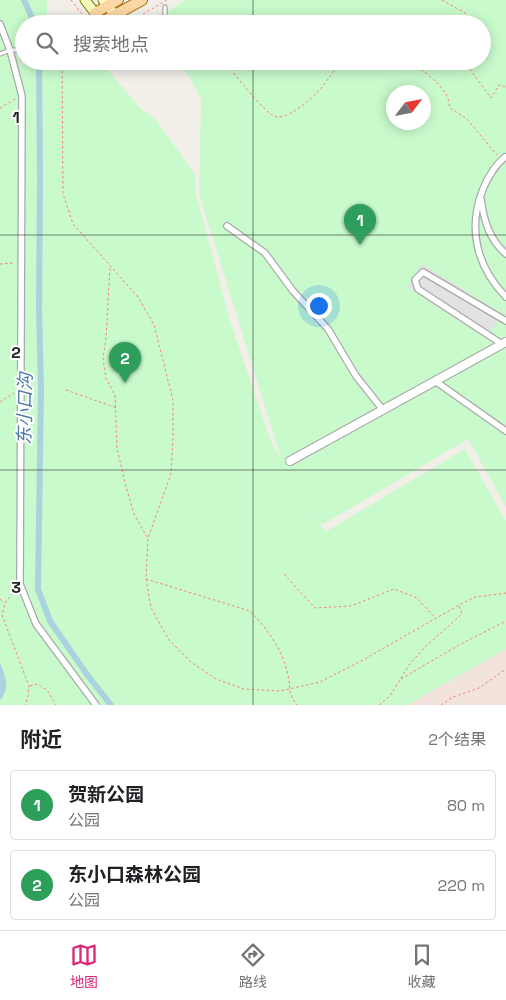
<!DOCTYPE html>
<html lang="zh">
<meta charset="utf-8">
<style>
body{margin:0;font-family:"Space Grotesk","Noto Sans SC",sans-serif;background:#f2f2f2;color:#202124}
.compass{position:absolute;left:386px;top:85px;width:45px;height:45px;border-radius:50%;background:#fff;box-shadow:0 2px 12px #0003;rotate:58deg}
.you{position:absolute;left:318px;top:305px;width:18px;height:18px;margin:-12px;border:4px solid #fff;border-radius:50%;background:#1a73e8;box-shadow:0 0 0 8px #1a73e833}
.badge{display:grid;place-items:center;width:32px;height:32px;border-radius:50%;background:#db2777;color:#fff;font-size:16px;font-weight:700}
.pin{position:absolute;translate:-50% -41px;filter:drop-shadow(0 1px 2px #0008)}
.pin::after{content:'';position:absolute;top:26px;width:18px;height:15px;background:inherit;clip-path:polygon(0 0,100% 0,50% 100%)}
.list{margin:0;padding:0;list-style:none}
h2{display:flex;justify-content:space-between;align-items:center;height:65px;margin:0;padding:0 20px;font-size:21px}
h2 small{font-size:16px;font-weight:400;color:#757577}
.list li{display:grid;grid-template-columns:32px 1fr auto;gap:15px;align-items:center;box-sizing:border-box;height:70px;margin:0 10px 10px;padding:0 10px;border:1px solid #e0e0e0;border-radius:5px}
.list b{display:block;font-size:19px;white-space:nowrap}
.list p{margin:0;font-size:16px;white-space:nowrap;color:#757577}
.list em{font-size:16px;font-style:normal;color:#757577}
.icon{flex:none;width:28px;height:28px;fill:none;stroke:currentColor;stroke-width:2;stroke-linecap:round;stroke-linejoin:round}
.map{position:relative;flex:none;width:506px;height:705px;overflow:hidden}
.search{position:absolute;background:#fff;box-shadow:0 2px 12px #0003;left:15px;right:15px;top:15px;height:55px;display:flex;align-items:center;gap:12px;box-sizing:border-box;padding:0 18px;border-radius:28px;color:#757577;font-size:19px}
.sheet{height:225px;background:#fff}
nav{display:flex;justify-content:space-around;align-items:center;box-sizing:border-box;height:70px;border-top:1px solid #e0e0e0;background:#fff;font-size:14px;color:#757577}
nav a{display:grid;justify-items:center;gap:2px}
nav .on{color:#db2777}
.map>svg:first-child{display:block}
.military{fill:#f3e3dd}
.park{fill:#c8facc;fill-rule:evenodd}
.parking{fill:#e2e2e2}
.water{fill:#aad3df}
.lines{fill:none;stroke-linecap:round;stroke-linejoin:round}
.canal{stroke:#aad3df;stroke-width:6}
.service-casing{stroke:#a9a9a9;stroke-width:5.5}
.minor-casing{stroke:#a9a9a9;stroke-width:8}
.tertiary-casing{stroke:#a9a9a9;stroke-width:10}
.secondary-casing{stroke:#707d05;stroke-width:11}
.primary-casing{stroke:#a06b00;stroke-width:12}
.path{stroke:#fa8072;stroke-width:1;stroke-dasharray:2.5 2.5;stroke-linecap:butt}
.service{stroke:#fff;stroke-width:3}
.minor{stroke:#fff;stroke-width:5.5}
.tertiary{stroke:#fff;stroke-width:8}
.secondary{stroke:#f7fabf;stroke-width:9}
.primary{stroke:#fcd6a4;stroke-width:10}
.grid{fill:none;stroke:#222;stroke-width:1;stroke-opacity:0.55}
.labels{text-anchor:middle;stroke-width:4;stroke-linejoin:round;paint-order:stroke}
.water-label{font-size:18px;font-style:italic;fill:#4a7aab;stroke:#fff}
.grid-label{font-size:16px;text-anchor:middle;font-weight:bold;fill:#222;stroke:#fff;stroke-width:4;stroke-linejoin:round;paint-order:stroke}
</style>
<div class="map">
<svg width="506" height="705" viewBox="0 0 506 705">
<rect width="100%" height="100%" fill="#f2efe9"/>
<path class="military" d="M 506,649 L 506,705 L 407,705 Z"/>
<path class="park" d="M 0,0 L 47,0 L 47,15 L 53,24 L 24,24 L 24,61 L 17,66 L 38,61 L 101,62 L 140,108 L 157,121 L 195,175 L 196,194 L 231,324 L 271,442 L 281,458 L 199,194 L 201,100 L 190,77 L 178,61 L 482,61 L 482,24 L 160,24 L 162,15 L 185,0 L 506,0 L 506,507 L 468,439 L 322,525 L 309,506 L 325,532 L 465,449 L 506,521 L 506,649 L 407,705 L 0,705 ZM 394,92 L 424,92 L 424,122 L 394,122 Z"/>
<path class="parking" d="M 422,264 L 503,314 L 485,338 L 407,287 Z"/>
<path class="water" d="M 0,663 C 5,675 11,689 0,700 Z"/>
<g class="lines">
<path class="canal" d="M 24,0 L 35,24
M 39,61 L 40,179 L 39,308 L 41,389 L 38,589 L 50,621 L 88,676 L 111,705"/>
<defs>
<path id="service" d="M 165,7 L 165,24
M 0,54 L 10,50 L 24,50"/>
<path id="minor" d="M 0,24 L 10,50 L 22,96 L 20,584 L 36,624 L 96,705
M 505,157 C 494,166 488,177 483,189 C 467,229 477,267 506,297
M 481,199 C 484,221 489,239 506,254
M 227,226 L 265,253 L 293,291 L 328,329 L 356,376 L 383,410
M 502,344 L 418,289 L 415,280 L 423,272 L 506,321
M 435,381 L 506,431"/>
<path id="tertiary" d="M 290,461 L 506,342"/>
<path id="secondary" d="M 85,0 L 102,22
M 103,0 L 115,15"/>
<path id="primary" d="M 95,13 L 118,0
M 102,22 L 142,0"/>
</defs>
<use href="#service" class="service-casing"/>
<use href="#minor" class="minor-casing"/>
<use href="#tertiary" class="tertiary-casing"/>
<use href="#secondary" class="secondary-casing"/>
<use href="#primary" class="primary-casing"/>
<path class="path" d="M 71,0 L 90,24
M 442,0 L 467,14 L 463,24
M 126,24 L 167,0
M 62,61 L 63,194 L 73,224 L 138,297 L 154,325 L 173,400 L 173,438 L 171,474 L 148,538 L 146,579 L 151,608 L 169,640 L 191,662 L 216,679 L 244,689 L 280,691 L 320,682 L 363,660 L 459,605 L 475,597 L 506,593
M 225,61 C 233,72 266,116 277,117 C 290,118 313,98 321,88 C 329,79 334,69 343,61
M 409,61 C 422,70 439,81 447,96 C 449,100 449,104 450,108 L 467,119 L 497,155
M 464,61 L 491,98 L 499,85 L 506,87
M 0,108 L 17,98
M 0,264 L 14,263
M 110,268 L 106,338 L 103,358 L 106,378 L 115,395 L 117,448 L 125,483 L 134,514 L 147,537
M 66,390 L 117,408
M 0,402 L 14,393
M 284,574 L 315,608 L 351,606 L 394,589 L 417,598 L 436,619
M 146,579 L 250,611 C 267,628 283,651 288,675 C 291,688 287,692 297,705
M 16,589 L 5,603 L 2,615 L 29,686 L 28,696 L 25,705
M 0,599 L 4,603
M 401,679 L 459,645 L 506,621
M 30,686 L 37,684 L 47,690 L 56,705
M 379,705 L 390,696 L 409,665 L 424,648 L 462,614 L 459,606
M 441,705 L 453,697 L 479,688 L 506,669"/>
<use href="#service" class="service"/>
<use href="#minor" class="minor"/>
<use href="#tertiary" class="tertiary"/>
<use href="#secondary" class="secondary"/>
<use href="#primary" class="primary"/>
</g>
<path class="grid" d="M 253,0 L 253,24M 253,61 L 253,705M 0,235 L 506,235M 0,470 L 506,470"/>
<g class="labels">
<g class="water-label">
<text transform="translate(25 409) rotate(-89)" y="6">东小口沟</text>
</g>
</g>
<g class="grid-label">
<text x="16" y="123">1</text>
<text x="16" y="358">2</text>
<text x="16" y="593">3</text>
</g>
</svg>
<svg class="compass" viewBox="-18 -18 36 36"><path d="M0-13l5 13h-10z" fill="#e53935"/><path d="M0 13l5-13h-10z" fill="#757577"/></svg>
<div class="you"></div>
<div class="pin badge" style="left:360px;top:245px;background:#2e9e5b">1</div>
<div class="pin badge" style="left:125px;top:383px;background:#2e9e5b">2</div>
<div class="search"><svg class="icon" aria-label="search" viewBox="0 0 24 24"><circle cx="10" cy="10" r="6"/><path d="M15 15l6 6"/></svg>搜索地点</div>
</div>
<section class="sheet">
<h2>附近<small>2个结果</small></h2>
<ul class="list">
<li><span class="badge" style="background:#2e9e5b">1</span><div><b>贺新公园</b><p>公园</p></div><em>80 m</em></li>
<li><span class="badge" style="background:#2e9e5b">2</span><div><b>东小口森林公园</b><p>公园</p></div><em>220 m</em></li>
</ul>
</section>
<nav>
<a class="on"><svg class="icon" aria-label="map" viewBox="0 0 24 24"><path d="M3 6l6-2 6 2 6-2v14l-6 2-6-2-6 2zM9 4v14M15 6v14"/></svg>地图</a>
<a><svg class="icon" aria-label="directions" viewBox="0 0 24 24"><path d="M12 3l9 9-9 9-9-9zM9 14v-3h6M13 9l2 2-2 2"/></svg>路线</a>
<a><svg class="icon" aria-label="saved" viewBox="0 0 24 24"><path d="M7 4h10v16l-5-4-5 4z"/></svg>收藏</a>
</nav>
